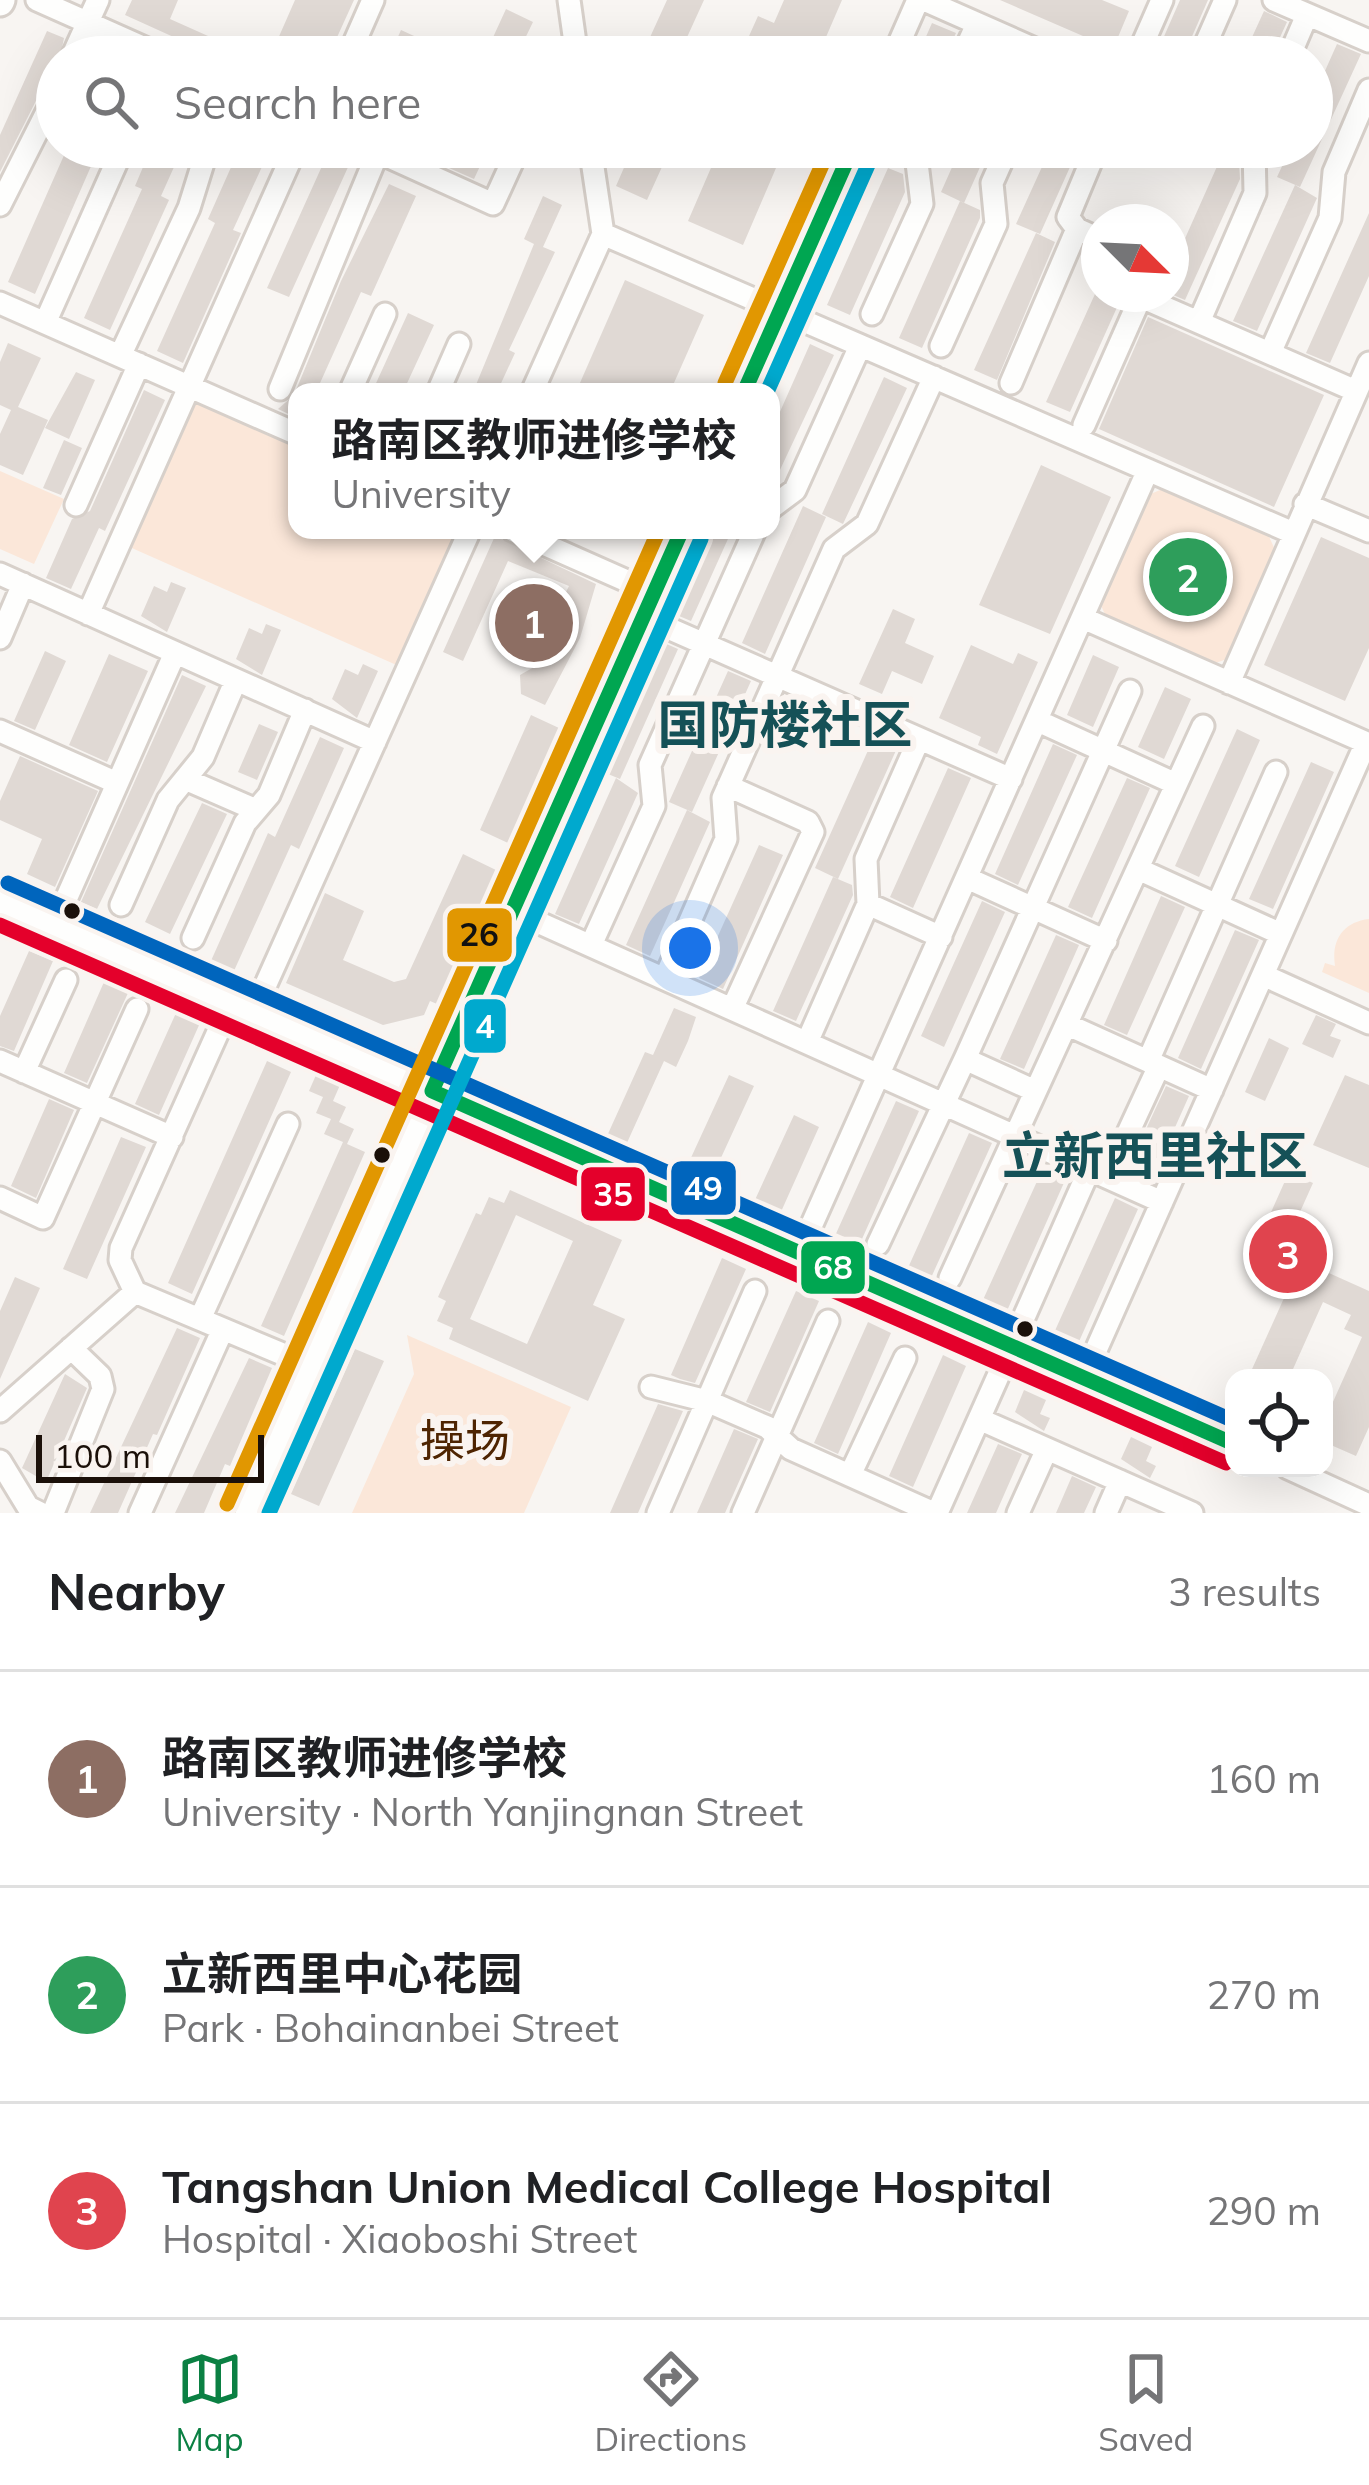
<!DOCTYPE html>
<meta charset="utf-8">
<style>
body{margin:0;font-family:Mulish,"Noto Sans SC",sans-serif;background:#f6f6f6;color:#202124}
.controls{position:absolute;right:36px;bottom:36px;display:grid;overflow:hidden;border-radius:24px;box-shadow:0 12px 48px #0002}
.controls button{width:108px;height:108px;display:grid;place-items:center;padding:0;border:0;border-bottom:3px solid #e0e0e0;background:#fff;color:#202124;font:60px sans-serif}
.compass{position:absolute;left:1081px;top:204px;width:108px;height:108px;border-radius:50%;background:#fff;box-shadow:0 12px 48px #0002;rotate:114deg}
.scale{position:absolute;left:36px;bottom:30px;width:228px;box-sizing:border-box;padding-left:12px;border:6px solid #1b1009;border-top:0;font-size:33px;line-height:42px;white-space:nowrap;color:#1b1009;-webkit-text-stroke:9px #faf4f0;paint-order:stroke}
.you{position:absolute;left:690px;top:948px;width:42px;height:42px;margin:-30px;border:9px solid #fff;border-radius:50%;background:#1a73e8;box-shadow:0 0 0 18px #1a73e833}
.badge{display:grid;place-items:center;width:78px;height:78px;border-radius:50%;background:#0b8043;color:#fff;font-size:39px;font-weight:700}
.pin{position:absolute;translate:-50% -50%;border:6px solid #fff;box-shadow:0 3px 12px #0006}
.popup{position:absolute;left:288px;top:383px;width:492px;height:156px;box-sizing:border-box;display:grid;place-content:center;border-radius:24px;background:#fff;filter:drop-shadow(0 3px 9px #0005);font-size:39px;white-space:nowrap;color:#757577}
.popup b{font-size:45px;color:#202124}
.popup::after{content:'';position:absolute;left:50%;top:100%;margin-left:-24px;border:24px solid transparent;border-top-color:#fff}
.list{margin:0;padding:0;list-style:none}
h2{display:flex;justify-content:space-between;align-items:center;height:156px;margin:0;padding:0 48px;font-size:51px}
h2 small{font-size:39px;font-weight:400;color:#757577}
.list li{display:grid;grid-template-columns:78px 1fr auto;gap:36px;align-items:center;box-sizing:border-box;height:216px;padding:0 48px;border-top:3px solid #e0e0e0}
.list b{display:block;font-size:45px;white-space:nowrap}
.list p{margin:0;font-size:39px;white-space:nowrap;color:#757577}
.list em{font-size:39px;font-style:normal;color:#757577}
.icon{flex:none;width:66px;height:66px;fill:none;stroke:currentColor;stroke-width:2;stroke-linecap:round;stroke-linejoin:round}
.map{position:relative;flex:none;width:1369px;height:1513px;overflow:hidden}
.search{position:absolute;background:#fff;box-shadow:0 12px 48px #0002;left:36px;right:36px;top:36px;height:132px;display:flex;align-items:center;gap:30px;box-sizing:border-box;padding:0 42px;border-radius:66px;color:#757577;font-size:45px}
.sheet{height:804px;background:#fff}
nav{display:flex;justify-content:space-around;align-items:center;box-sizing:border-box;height:168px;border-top:3px solid #e0e0e0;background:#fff;font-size:33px;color:#757577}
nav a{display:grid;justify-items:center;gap:6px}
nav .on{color:#0b8043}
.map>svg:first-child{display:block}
.green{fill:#fbe7d9}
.building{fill:#e0d9d4;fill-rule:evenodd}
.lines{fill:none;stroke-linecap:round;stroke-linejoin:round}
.minor-casing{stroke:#d7d0ca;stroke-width:27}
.major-casing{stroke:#d7d0ca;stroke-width:33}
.minor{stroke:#fefefd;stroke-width:21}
.major{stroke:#fefefd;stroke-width:27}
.bus-1-casing{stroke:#faf4f0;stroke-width:24}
.bus-2-casing{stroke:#faf4f0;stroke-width:24}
.bus-3-casing{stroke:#faf4f0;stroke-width:24}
.bus-4-casing{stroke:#faf4f0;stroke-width:24}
.bus-5-casing{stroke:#faf4f0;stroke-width:24}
.bus-1{stroke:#00a651;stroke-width:15}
.bus-2{stroke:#e4002b;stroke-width:15}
.bus-3{stroke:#0065bd;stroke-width:15}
.bus-4{stroke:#00a9ce;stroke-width:15}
.bus-5{stroke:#e19701;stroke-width:15}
.bus-dot{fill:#1b1009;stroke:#faf4f0;stroke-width:4.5}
.labels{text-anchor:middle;stroke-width:12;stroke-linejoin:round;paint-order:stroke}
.park-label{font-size:45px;fill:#4e2401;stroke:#faf4f0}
.quarter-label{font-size:51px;font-weight:bold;fill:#155157;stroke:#faf4f0}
.line-badge{stroke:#faf4f0;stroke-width:4.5}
.badge-label{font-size:33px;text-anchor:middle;font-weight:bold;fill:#fff}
.pale-badge-label{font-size:33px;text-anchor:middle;font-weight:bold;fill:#111}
</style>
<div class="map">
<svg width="1369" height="1513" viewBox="0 0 1369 1513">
<rect width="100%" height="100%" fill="#f8f5f2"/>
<path class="green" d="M 191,396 L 297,443 L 297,530 L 462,530 L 401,667 L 125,545 Z
M 0,471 L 64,499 L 34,564 L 0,549 Z
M 1165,488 L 1268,534 L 1275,550 L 1227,659 L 1210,665 L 1107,619 L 1100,603 L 1148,495 Z
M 1369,919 L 1369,993 L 1322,972 L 1325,963 L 1335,966 C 1331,940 1343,922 1369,919 Z
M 407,1335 L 571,1407 L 524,1513 L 352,1513 L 414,1374 Z"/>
<path class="building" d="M 132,0 L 178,0 L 170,19 L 255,57 L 204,57 L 176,45 L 178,39 L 125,15 Z
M 295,0 L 354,0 L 328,57 L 270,57 Z
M 667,0 L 704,0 L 678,57 L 641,57 Z
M 784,0 L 842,0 L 823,44 L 829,47 L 825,57 L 759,57 L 761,52 L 745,45 L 758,16 L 774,23 Z
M 1000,0 L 1102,0 L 1129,11 L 1113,49 Z
M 1180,0 L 1208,0 L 1183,57 L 1155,57 Z
M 506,9 L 533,22 L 516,57 L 484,57 Z
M 1264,11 L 1287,22 L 1271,57 L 1243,57 Z
M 932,23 L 956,33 L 945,57 L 917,57 Z
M 401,30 L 425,41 L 422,48 L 442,57 L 389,57 Z
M 47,31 L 64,38 L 57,72 L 44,85 L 0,172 L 0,135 Z
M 1337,44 L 1361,54 L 1300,187 L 1277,177 L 1291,147 L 1312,147 L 1312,100 Z
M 126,147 L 183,147 L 161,196 L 169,200 L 110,330 L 84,318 L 142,189 L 135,186 L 146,160 Z
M 240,147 L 271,147 L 233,230 L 241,233 L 183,363 L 157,351 L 215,223 L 208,219 Z
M 458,147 L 489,147 L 474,179 L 449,168 Z
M 633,147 L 671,147 L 647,200 L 616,186 Z
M 720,147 L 785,147 L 743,245 L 688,221 Z
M 961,147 L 989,147 L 964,203 L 941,192 Z
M 1051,147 L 1079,147 L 1040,234 L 1016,224 Z
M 65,153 L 92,164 L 35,294 L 8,282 Z
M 1223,153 L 1239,161 L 1240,179 L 1185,300 L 1171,294 L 1171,270 Z
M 327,155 L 349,165 L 289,297 L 267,288 Z
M 888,168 L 903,174 L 905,192 L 850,315 L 827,305 Z
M 389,184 L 416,196 L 371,296 L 361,292 L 316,392 L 297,392 L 297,418 L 278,409 L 294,395 L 341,281 Z
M 1295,185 L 1317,198 L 1257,331 L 1233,321 Z
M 543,196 L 562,205 L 543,247 L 555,252 L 509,350 L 515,353 L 497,392 L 473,392 L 534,244 L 524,239 Z
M 960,201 L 980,210 L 980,218 L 922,348 L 899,338 Z
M 1369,213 L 1369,276 L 1330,363 L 1306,353 Z
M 1036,233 L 1055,242 L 997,380 L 974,370 Z
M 625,280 L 704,315 L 670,392 L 576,392 Z
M 1095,294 L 1123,294 L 1070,412 L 1046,402 Z
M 408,313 L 434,325 L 403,392 L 372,392 Z
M 1148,317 L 1324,395 L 1274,507 L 1099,429 Z
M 8,343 L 41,358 L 18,407 L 48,420 L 23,475 L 0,465 L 0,434 L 11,410 L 0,405 L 0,362 Z
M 810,344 L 834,355 L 771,489 L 771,432 Z
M 76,372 L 95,380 L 69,439 L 45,428 Z
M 884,377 L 907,388 L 843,524 L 822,514 Z
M 144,390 L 165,400 L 105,531 L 99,528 L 71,589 L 46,578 L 72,519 L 90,511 Z
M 64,440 L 82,448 L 61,495 L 43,488 Z
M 1041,465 L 1111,497 L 1050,634 L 979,605 Z
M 803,506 L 826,517 L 765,654 L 742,643 Z
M 704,530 L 732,530 L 691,621 L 667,611 Z
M 495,536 L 596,584 L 580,638 L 545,705 L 521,694 L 520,675 L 550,658 L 532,650 L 539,633 L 560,642 L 546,614 L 561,602 L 569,586 L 508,561 L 463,661 L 443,652 Z
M 1321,537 L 1369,558 L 1369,648 L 1345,701 L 1264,665 Z
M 171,582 L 186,588 L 167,632 L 141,616 L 154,586 L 167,592 Z
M 893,609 L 915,619 L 905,643 L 934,656 L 922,684 L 892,671 L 882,694 L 859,684 Z
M 266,624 L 281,630 L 262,675 L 236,659 L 249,628 L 262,634 Z
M 655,639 L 678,649 L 620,779 L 596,769 Z
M 971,645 L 1013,664 L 1018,653 L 1038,662 L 997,754 L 978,745 L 981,737 L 939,718 Z
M 45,651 L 66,661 L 35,730 L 14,721 Z
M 109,654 L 148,671 L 107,762 L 69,745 Z
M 1093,655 L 1119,667 L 1093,727 L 1067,715 Z
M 363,664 L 378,671 L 357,718 L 332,699 L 345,669 L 358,675 Z
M 728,671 L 751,681 L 692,812 L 669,802 Z
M 182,675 L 206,686 L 97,909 L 81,902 Z
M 1165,687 L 1191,699 L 1164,759 L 1138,747 Z
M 531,715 L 559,728 L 508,843 L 480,830 Z
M 259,724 L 278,732 L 257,780 L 238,772 Z
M 1237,729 L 1260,740 L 1199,877 L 1175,866 Z
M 875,735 L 898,746 L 838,879 L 815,868 Z
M 320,737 L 344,748 L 299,849 L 291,845 L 233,973 L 210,963 L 268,833 L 275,837 Z
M 1053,744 L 1077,755 L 1018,885 L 995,874 Z
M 20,756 L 98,791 L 55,887 L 27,874 L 42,839 L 0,820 L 0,801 Z
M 1311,762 L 1334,772 L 1273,909 L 1249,899 Z
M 948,768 L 971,778 L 913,908 L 890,897 Z
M 616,778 L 638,793 L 579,924 L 555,914 Z
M 1127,778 L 1150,788 L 1092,918 L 1068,907 Z
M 202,803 L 227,814 L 170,934 L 145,922 Z
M 687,810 L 710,822 L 650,956 L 626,945 Z
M 759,845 L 783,855 L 723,989 L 699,978 Z
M 463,854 L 498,871 L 437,1004 L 430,1001 L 424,1015 L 383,1025 L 286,983 L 325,893 L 364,911 L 343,960 L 394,982 L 406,979 Z
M 833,877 L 852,885 L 853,895 L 796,1021 L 773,1011 Z
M 1161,896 L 1185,907 L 1127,1035 L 1104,1025 Z
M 982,901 L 1005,912 L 944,1047 L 921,1036 Z
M 1235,930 L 1259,940 L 1201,1069 L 1178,1058 Z
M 1056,935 L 1079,945 L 1024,1069 L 1000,1059 Z
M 29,951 L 53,961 L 14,1051 L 0,1046 L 0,1016 Z
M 104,982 L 128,993 L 87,1083 L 64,1073 Z
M 674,1008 L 696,1017 L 688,1041 L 676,1067 L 664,1061 L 626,1145 L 607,1136 L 645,1052 L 653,1055 Z
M 176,1013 L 200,1023 L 159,1115 L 135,1104 Z
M 1316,1015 L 1336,1024 L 1330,1036 L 1341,1040 L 1333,1058 L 1302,1044 Z
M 1269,1038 L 1289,1048 L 1265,1101 L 1245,1092 Z
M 267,1061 L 291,1072 L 192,1294 L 168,1283 Z
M 316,1075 L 340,1085 L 333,1101 L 346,1107 L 339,1122 L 354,1129 L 347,1144 L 365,1152 L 284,1336 L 261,1326 L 343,1142 L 324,1134 L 331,1119 L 316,1113 L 323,1097 L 309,1091 Z
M 729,1075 L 754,1086 L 714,1173 L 689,1162 Z
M 1345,1075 L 1369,1085 L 1369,1168 L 1313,1145 Z
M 1166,1086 L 1189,1096 L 1152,1179 L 1128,1168 Z
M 49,1099 L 74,1110 L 36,1198 L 11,1186 Z
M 896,1101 L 919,1111 L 858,1248 L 834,1238 Z
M 794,1115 L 819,1127 L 780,1214 L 754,1202 Z
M 969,1133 L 992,1143 L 930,1280 L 907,1270 Z
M 121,1137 L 146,1147 L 87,1279 L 63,1269 Z
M 1044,1166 L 1067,1176 L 1006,1313 L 982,1302 Z
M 1289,1172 L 1313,1183 L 1282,1252 L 1369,1291 L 1369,1427 L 1356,1456 L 1324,1442 L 1324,1422 L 1362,1337 L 1344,1329 L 1351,1315 L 1323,1302 L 1289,1378 L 1248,1378 L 1289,1287 L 1246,1268 Z
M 510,1190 L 622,1240 L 593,1305 L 625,1319 L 588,1401 L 449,1339 L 453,1328 L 437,1321 L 446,1301 L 438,1297 L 476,1213 L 481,1215 L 489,1197 L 504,1203 ZM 516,1215 L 573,1241 L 527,1344 L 470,1319 Z
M 1115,1198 L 1138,1209 L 1077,1346 L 1053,1335 Z
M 722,1258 L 746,1269 L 695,1383 L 680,1379 L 671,1375 Z
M 15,1277 L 40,1288 L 0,1379 L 0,1311 Z
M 796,1291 L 819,1301 L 770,1412 L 746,1402 Z
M 868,1322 L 891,1333 L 838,1454 L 814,1443 Z
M 177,1328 L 200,1338 L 157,1435 L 153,1434 L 118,1513 L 90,1513 Z
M 355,1349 L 384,1361 L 319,1506 L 291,1494 Z
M 943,1355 L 966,1366 L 913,1487 L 889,1476 Z
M 249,1358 L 272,1368 L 230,1466 L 225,1464 L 204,1513 L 175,1513 Z
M 65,1374 L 87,1388 L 46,1482 L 22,1468 Z
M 1024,1390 L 1046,1400 L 1040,1414 L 1050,1418 L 1044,1431 L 1015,1412 Z
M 658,1404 L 683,1411 L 638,1513 L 610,1513 Z
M 734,1429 L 758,1439 L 725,1513 L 697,1513 Z
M 1131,1437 L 1152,1447 L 1146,1461 L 1156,1466 L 1150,1478 L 1121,1459 Z
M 998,1444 L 1022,1454 L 996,1513 L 967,1513 Z
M 1072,1476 L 1096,1487 L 1084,1513 L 1056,1513 Z"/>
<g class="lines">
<defs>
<path id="minor" d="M 37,0 L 165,57
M 569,0 L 577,57
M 924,0 L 1053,57
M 1274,0 L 1369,41
M 72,57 L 98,0
M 348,57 L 373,0
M 893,57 L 918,0
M 962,57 L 977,24
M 1137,57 L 1162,0
M 1200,57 L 1225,0
M 1289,57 L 1307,15
M 367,147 L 493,204 L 519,147
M 590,147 L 603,234
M 1097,147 L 1068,217 L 1077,229 L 1099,239
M 0,205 L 57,92
M 603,234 L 1293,533
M 1141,297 L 1356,391
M 0,303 L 297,434
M 872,314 L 922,204 L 917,163 L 922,147
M 1199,322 L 1255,193 L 1254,147
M 45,323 L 118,159 L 92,147
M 941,346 L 996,224 L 992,183 L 1008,147
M 1270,353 L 1330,218 L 1334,172 L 1369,90
M 120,356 L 189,208 L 208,147
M 1011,383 L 1077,229
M 280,389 L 378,152
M 350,392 L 385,314
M 438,392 L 459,344
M 532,392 L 603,234
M 744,392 L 853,147
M 1084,425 L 1142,294
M 1305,504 L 1369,531
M 76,505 L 139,364
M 771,508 L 795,490 L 860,346
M 512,530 L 654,593
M 0,574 L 375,742
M 88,614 L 296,147
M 643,617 L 1011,779
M 1085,619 L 1369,744
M 0,638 L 23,584
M 1229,683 L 1369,363
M 1038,721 L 1176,784
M 0,731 L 117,783
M 185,779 L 256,810
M 728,786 L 808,822 L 813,832 L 733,1007
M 1138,869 L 1281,934
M 967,878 L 1106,941
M 0,902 L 1234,1444
M 868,904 L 941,937
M 121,905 L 168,800 L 203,757 L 236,680
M 513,911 L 1162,1202
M 56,922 L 175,653
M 193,938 L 245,823 L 269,795 L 305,710
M 591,945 L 654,806 L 650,765 L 755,530
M 1263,975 L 1369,1023
M 665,978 L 726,839 L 723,798 L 834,549 L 867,524 L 934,377
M 253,1013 L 470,530
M 1068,1025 L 1212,1090
M 808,1040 L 868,904 L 866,859 L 919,739
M 0,1061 L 172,1137
M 1148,1061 L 1276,772
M 24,1072 L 66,980
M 1033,1090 L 965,1059 L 1130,691
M 1108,1176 L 1159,1066
M 0,1198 L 43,1218 L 137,1009
M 878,1244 L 965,1059
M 800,1251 L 1148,470
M 950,1278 L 1203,726
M 135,1292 L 120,1260 L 121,1248 L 231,1003
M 1025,1315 L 1090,1168
M 200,1319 L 288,1124
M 1084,1377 L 1366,743
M 651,1387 L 707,1401 L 767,1427 L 791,1449 L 934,1513
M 0,1411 L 135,1292 L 311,1366
M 979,1419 L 1192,1513
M 0,1461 L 28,1507 L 40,1513
M 1288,1468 L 1369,1505
M 850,1475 L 905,1358
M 53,1513 L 103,1389 L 100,1376 L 71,1348
M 140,1513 L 223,1329
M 246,1513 L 682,530
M 658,1513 L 755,1291
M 743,1513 L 828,1321
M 937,1513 L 1012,1345
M 1018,1513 L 1047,1449
M 1106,1513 L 1120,1481"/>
<path id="major" d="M 0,2 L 1,0"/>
</defs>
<use href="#minor" class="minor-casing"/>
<use href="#major" class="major-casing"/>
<use href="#minor" class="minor"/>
<use href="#major" class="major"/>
<defs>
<path id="bus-1" d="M 744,392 L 853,147
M 432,1091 L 1234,1444
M 432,1091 L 682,530"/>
<path id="bus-2" d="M 0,925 L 1226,1463"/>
<path id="bus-3" d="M 8,883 L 1234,1421"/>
<path id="bus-4" d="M 767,392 L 872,156
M 269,1513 L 701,539"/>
<path id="bus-5" d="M 725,383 L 830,147
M 227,1504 L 659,530"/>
</defs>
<use href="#bus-1" class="bus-1-casing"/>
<use href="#bus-2" class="bus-2-casing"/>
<use href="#bus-3" class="bus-3-casing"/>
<use href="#bus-4" class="bus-4-casing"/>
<use href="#bus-5" class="bus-5-casing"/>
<use href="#bus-1" class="bus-1"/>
<use href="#bus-2" class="bus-2"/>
<use href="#bus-3" class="bus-3"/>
<use href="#bus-4" class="bus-4"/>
<use href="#bus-5" class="bus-5"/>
</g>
<g class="bus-dot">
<circle cx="72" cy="911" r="10"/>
<circle cx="382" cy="1155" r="10"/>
<circle cx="1025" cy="1329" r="10"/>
</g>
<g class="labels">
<g class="park-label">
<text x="465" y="1457">操场</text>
</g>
<g class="quarter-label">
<text x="785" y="743">国防楼社区</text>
<text x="1155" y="1174">立新西里社区</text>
</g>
</g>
<g class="line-badge">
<rect x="445" y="906" width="69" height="58" rx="12" fill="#e19701"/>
<rect x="462" y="997" width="46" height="58" rx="12" fill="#00a9ce"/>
<rect x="669" y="1159" width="69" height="58" rx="12" fill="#0065bd"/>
<rect x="579" y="1165" width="68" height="58" rx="12" fill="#e4002b"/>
<rect x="799" y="1239" width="68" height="57" rx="12" fill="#00a651"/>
</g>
<g class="badge-label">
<text x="485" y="1038">4</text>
<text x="703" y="1200">49</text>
<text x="613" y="1206">35</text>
<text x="833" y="1279">68</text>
</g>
<g class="pale-badge-label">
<text x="479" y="946">26</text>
</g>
</svg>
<div class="controls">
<button><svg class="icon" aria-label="locate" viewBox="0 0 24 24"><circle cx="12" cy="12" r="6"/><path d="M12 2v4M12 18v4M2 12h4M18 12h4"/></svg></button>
</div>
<svg class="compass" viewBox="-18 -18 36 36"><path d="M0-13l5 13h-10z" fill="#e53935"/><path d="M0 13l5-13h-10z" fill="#757577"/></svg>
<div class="scale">100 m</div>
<div class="you"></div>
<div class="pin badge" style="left:534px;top:623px;background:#8d6e63">1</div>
<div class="popup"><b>路南区教师进修学校</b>University</div>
<div class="pin badge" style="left:1188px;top:577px;background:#2e9e5b">2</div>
<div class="pin badge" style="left:1288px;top:1254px;background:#e0444e">3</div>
<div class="search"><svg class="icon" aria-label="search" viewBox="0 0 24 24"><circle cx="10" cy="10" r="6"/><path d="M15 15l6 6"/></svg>Search here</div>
</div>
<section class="sheet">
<h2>Nearby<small>3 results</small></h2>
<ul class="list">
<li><span class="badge" style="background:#8d6e63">1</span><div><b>路南区教师进修学校</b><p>University · North Yanjingnan Street</p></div><em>160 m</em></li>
<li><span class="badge" style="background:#2e9e5b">2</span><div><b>立新西里中心花园</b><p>Park · Bohainanbei Street</p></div><em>270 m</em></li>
<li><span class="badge" style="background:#e0444e">3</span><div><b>Tangshan Union Medical College Hospital</b><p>Hospital · Xiaoboshi Street</p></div><em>290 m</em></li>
</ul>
</section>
<nav>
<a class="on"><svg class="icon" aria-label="map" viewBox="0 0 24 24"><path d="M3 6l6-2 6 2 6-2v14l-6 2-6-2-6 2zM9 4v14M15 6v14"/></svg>Map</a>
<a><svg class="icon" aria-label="directions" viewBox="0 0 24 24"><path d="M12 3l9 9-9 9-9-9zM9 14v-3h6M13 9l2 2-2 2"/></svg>Directions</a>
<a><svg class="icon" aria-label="saved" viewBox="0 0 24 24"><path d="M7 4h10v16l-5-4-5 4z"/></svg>Saved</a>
</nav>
